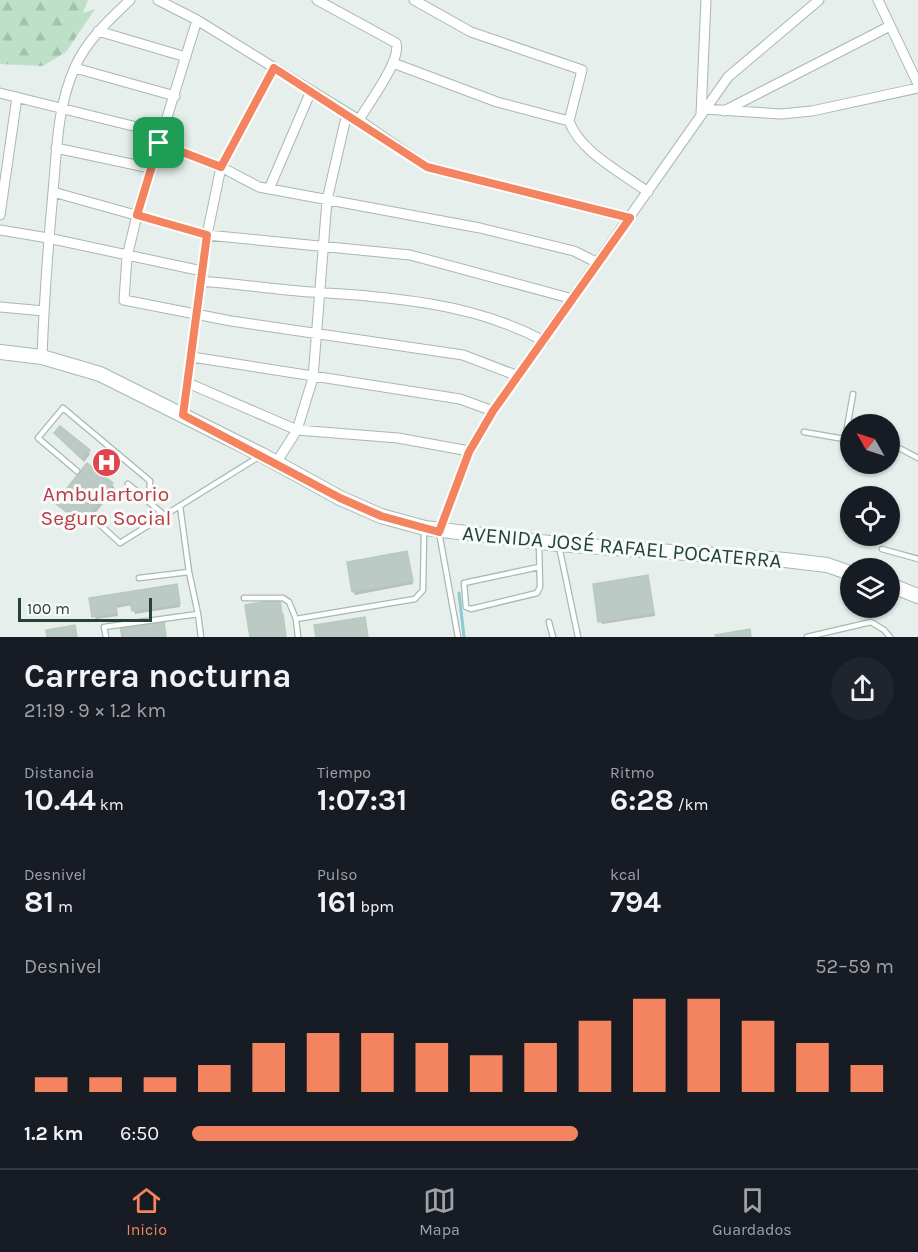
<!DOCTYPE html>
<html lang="es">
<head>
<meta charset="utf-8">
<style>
	:root { --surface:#171b24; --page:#20242c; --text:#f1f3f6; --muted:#9ea1a6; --line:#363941; --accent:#f4845f }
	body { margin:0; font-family:Karla,sans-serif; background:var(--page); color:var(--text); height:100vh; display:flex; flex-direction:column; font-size:22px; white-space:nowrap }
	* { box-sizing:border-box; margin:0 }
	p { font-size:20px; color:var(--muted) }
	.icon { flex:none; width:33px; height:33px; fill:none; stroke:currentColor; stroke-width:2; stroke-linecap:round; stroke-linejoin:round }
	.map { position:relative; height:637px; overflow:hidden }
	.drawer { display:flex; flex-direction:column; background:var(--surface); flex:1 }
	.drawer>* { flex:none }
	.needle { width:39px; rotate:309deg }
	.buttons { position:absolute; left:840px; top:414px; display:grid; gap:12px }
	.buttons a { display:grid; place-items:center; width:60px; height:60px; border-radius:50%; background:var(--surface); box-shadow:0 2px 4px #0004; font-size:30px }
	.scale { position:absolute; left:18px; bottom:15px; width:134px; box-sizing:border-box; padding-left:6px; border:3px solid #24423a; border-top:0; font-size:16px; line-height:21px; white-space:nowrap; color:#24423a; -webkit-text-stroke:4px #f7fbf9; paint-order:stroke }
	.pin { position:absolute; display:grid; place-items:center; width:51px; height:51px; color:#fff; margin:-26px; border-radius:12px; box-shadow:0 3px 9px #0006 }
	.round { display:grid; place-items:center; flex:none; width:63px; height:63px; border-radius:32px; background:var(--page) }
	.summary { display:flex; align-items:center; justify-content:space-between; height:102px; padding:0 24px }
	h1 { font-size:33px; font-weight:700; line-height:45px }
	.metrics { display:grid; grid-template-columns:repeat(3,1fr); gap:9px; height:102px; padding:6px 24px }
	.metrics div { display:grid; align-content:center }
	.metrics b { font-size:30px; font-weight:700 }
	.metrics small { font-size:16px; font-weight:400 }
	.metrics p { font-size:16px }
	.chart { height:168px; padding:12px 24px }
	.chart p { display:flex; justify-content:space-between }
	.chart svg { width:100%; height:108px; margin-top:6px; stroke:var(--accent); stroke-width:6 }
	ul { padding:0 24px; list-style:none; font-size:20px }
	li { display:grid; grid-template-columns:96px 72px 1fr; align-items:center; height:45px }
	li i { height:15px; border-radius:8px; background:var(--accent) }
	.tab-bar { display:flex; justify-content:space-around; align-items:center; height:84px; border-top:2px solid var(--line); background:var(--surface); font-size:16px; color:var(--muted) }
	.tab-bar a { display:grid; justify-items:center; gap:3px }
	.tab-bar .selected { color:var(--accent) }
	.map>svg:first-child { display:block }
</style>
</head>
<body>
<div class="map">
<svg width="918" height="637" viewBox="0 0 918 637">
	<defs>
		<pattern id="forest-firs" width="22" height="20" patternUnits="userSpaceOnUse" patternTransform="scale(1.5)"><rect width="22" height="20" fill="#bfe0c8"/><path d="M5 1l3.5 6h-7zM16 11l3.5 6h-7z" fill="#a4c1ad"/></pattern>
	</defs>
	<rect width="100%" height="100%" fill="#e6efeb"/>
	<path fill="url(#forest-firs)" d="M 0,0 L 88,0 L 83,13 L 95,9 L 66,52 L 43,66 L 0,64 Z"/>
	<path fill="#0003" d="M 56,434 L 88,451 L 90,454 L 84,462 Z
		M 112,484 L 115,489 L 84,527 L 57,503 Z
		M 406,553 L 413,584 L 355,595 L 353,591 Z
		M 648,577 L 655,616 L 602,624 L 600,621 Z
		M 178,589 L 180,607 L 135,614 L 132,605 L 116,608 L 118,616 L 96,619 L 94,616 L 91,599 Z"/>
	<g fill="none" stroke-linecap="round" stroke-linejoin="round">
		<path stroke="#8ec9d4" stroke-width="3" d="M 459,593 L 464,637"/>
	</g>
	<path fill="#bbcac4" stroke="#b8c9c2" stroke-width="1.5" d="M 60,426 L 90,450 L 82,459 L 54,433 Z
		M 87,463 L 113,483 L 81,523 L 55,503 Z
		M 407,551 L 413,581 L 352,592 L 347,562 Z
		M 648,575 L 654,613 L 598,622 L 593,584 Z
		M 177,584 L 180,604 L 132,611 L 130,602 L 116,605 L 117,613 L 92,617 L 89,598 Z
		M 280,599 L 282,614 L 247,619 L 245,605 Z
		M 283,614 L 286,637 L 250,637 L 247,619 Z
		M 365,617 L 368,637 L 316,637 L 314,625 Z
		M 164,621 L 166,637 L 122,637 L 120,626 Z
		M 75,625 L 77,637 L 47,637 L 46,630 Z
		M 750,629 L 751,637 L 716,637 L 715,635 Z"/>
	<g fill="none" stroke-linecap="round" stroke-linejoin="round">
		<defs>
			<path id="lane" d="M 804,432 L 850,440
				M 845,439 L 853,394
				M 890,447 L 901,449 L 918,458
				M 77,471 L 38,438 L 63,408 L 150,481 L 149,502 L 164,515
				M 128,484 L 149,502
				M 96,521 L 120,543 L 260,456
				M 439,532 L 458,637
				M 539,544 L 540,587 L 537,593 L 471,609 L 466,607 L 464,583 L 539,567
				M 559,546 L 578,637
				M 882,549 L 918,559
				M 139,578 L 189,572 L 180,506
				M 244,598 L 283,598 L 289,602 L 296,619
				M 198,614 L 201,637
				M 549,622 L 553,637
				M 106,637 L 104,627 L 198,614 L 189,572
				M 298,637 L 296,619 L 415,599 L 423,590 L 424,531
				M 807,637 L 871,622 L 884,630 L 890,637"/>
			<path id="street" d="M 158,0 L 197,20 L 359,120 L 427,167 L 630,218
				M 317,0 L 396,43 C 402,60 368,104 359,120
				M 414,0 L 471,32 L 582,70 L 569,121 C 580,152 622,173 648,192
				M 878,0 L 918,84
				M 197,20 L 137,215 L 127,257 L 124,300 L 231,321 L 463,355 L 518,376
				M 98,31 L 186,57
				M 393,63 L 497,102 L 569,121
				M 75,68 L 175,96
				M 0,93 L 161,133
				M 705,109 L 781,114 L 812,111 L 918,88
				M 724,111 L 890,26
				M 701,115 L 706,0
				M 159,143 L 221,167 L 259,187 L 480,228 L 574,251 L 598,263
				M 56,148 L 150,168
				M 269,189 L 311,91
				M 53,192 L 207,235 L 410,255 L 573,299
				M 0,215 L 17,97
				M 0,230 L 48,238 L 202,271
				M 201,281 C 237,284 273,289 310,292 C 389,297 472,302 544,341
				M 0,307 L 44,311
				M 42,357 C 44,302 48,247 53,192 C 57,149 57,107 75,67 C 87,40 109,20 130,0
				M 192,357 L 460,399 L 493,411
				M 188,383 L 297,430 L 398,438 L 469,451
				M 183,415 L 207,235 L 221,167 L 274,68
				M 276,463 L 297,430 L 313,378 L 327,200 L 347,113
				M 439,532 L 469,451 L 493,411 L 728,77 L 819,0"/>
			<path id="secondary" d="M 0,352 L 42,357 L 100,374 L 262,455 L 340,498 L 381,516 L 425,528 L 558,544 L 785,560 L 827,565 L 850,573
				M 890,585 L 918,596"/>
		</defs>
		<use href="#lane" stroke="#a8b8b2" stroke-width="7"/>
		<use href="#street" stroke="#a8b8b2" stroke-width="11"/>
		<use href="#secondary" stroke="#a4bbb3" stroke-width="16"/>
		<use href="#lane" stroke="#fff" stroke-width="4.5"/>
		<use href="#street" stroke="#fff" stroke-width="9"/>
		<use href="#secondary" stroke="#fff" stroke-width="14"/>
	</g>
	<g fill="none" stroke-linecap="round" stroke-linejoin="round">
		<defs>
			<path id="route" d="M 274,68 L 427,167 L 630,218 L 493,411 L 469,452 L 439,532 L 381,516 L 340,498 L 183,415 L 207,235 L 137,215 L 159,143 L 221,167 Z"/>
		</defs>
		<use href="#route" stroke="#fff" stroke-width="12"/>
		<use href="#route" stroke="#f4845f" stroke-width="8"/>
	</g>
	<defs>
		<symbol id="hospital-disc" viewBox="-11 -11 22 22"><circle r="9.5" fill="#e0444e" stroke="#f7fbf9"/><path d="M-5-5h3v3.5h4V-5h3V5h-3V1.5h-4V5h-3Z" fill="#fff"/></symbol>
	</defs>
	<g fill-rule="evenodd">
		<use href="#hospital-disc" x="90" y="446" width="33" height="33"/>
	</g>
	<g text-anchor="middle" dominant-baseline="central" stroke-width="6" stroke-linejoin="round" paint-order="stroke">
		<g font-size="21" fill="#be3a42" stroke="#f7fbf9">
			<text x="106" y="494">Ambulartorio<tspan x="106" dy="24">Seguro Social</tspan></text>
		</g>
		<g font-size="21" fill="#24423a" stroke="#f7fbf9">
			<text transform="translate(622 547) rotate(5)">AVENIDA JOSÉ RAFAEL POCATERRA</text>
		</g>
	</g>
</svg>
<div class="buttons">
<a><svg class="needle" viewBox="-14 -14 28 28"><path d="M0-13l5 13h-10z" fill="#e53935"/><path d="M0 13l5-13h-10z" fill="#9ea1a6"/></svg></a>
<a><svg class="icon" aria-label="locate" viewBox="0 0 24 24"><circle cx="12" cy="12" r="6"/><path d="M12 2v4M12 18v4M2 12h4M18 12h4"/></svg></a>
<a><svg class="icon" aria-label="layers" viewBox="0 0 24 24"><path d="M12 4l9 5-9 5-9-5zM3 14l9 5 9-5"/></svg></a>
</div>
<div class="scale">100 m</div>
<div class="pin" style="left:159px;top:143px;background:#1e9e55"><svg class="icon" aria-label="arrive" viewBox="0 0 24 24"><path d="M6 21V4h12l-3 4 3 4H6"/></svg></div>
</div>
<section class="drawer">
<div class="summary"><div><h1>Carrera nocturna</h1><p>21:19 · 9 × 1.2 km</p></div><a class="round"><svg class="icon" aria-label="share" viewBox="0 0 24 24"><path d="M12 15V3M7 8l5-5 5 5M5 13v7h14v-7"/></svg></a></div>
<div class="metrics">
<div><p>Distancia</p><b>10.44<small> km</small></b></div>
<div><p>Tiempo</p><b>1:07:31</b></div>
<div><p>Ritmo</p><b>6:28<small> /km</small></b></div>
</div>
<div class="metrics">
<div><p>Desnivel</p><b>81<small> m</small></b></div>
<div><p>Pulso</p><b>161<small> bpm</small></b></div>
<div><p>kcal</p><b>794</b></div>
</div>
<div class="chart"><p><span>Desnivel</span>52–59 m</p>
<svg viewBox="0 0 160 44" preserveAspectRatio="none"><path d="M5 44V38M15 44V38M25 44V38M35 44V33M45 44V24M55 44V20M65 44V20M75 44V24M85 44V29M95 44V24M105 44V15M115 44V6M125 44V6M135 44V15M145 44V24M155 44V33"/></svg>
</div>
<ul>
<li><b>1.2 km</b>6:50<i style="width:55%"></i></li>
</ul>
</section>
<nav class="tab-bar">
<a class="selected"><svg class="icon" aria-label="home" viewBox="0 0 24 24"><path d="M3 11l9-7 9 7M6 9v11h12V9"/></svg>Inicio</a>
<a><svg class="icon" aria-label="map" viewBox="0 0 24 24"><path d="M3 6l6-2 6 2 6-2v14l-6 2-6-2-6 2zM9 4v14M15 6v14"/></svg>Mapa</a>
<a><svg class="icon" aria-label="saved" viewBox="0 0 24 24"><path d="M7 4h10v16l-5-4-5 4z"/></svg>Guardados</a>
</nav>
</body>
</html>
